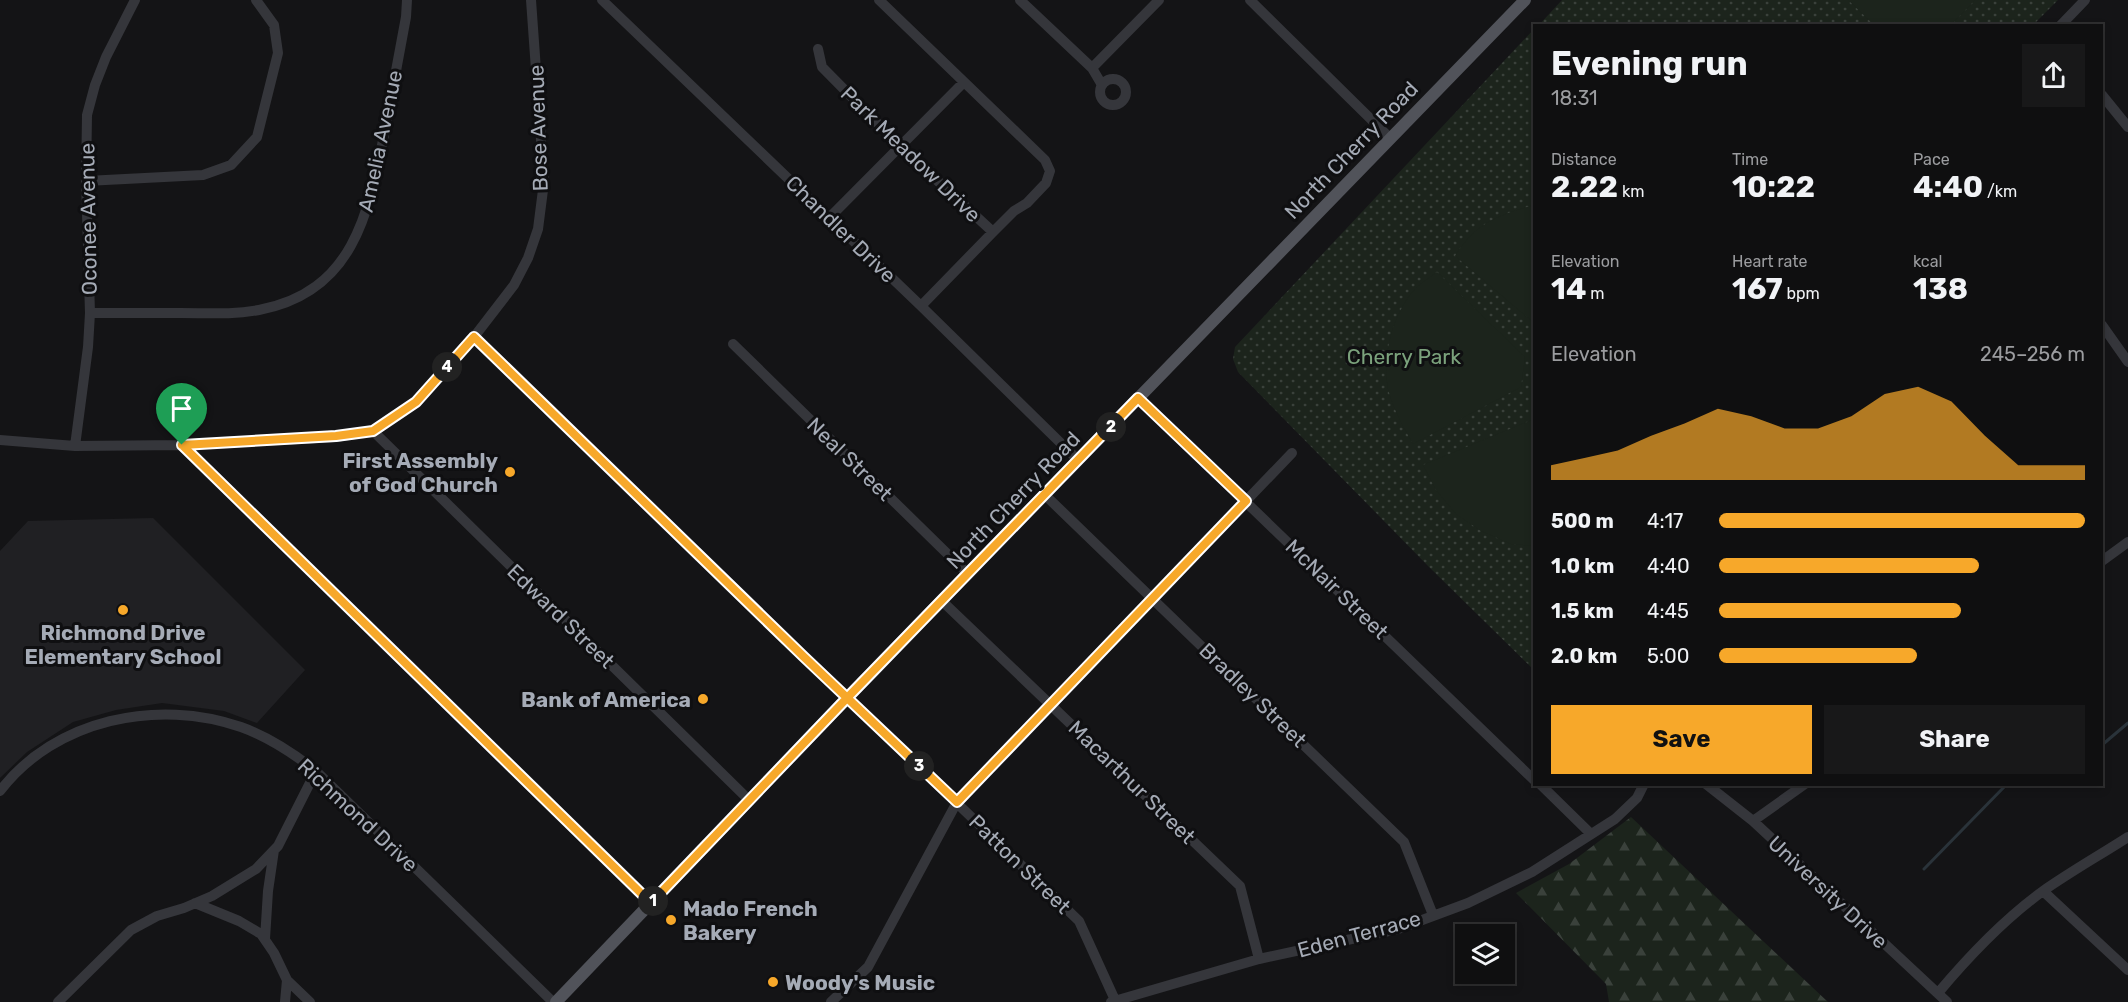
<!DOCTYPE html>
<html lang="en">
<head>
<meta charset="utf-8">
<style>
	:root { --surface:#0f0f10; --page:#181819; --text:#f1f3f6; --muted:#9b9c9f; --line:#2f2f30; --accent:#f7a82a }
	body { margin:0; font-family:Rubik,sans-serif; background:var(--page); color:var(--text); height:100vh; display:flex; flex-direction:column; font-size:22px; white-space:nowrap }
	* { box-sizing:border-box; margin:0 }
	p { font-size:20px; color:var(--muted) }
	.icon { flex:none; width:33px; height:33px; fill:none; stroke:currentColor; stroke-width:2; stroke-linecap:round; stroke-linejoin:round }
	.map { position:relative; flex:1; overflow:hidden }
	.panel { position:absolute; left:1533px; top:24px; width:570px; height:762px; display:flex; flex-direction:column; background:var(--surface); border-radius:0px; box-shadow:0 3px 9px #0003,0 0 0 2px var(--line) }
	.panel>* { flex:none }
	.fabs { position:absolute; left:1455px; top:924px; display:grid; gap:12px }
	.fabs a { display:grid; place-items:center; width:60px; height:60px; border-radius:0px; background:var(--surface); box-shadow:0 3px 9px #0003,0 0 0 2px var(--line); font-size:30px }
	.pin { position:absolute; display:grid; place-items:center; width:51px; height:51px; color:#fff; margin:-62px -26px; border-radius:50% 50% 50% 0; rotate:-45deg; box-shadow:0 0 6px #0007 }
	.pin .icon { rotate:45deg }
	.km { position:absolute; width:30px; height:30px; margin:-15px; border-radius:50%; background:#222; color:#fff; font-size:16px; line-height:30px; text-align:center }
	.round { display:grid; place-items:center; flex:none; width:63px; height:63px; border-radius:0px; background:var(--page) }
	.headline { display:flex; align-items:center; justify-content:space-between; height:102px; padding:0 18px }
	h1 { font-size:33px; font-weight:700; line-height:45px }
	.metrics { display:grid; grid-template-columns:repeat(3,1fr); gap:9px; height:102px; padding:6px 18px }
	.metrics div { display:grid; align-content:center }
	.metrics b { font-size:30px; font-weight:700 }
	.metrics small { font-size:16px; font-weight:400 }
	.metrics p { font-size:16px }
	.chart { height:168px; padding:12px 18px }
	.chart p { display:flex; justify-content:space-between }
	.chart svg { width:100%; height:108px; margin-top:6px; fill:var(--accent); opacity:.7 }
	.primary-button { display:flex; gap:12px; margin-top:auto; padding:12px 18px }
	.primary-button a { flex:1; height:69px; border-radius:0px; background:var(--accent); color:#111; font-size:24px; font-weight:700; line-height:69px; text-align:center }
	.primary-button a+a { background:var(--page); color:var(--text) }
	ul { padding:0 18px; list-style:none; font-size:20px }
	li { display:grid; grid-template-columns:96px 72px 1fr; align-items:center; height:45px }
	li i { height:15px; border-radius:8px; background:var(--accent) }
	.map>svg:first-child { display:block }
</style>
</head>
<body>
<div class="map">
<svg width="2128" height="1002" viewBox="0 0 2128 1002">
	<defs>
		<pattern id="forest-firs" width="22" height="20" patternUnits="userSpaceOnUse" patternTransform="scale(1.5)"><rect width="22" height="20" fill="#1c241c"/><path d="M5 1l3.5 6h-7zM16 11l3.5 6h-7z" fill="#3a413b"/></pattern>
		<pattern id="park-dots" width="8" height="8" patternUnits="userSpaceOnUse" patternTransform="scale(1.5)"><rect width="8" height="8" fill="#1c241c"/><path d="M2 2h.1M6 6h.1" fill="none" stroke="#3a413b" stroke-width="1.8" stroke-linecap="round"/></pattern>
	</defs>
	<rect width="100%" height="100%" fill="#141416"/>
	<path fill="#202023" d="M 153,518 L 305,670 L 257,723 L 224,711 L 162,703 L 116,710 L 73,722 L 27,752 L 0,778 L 0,551 L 28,521 Z"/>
	<path fill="url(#forest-firs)" d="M 1631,817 L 1828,1002 L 1609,1002 L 1606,984 L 1516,893 L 1569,864 Z"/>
	<path fill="url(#park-dots)" d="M 1562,0 L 2058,0 L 2033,25 L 1538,26 Z
		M 1534,29 L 1534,670 L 1429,567 L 1238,372 L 1233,359 L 1235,347 Z"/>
	<path fill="#1c241c" d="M 1848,0 L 1975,0 L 1950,26 L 1874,25 Z
		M 1534,205 L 1534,323 L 1455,256 C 1476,223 1498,215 1534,205 Z
		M 1437,272 L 1525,357 L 1521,387 L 1413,444 C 1403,426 1393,409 1388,389 C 1382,357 1392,314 1415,289 C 1421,283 1430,277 1437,272 Z
		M 1534,419 L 1534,546 L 1511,544 L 1481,531 L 1456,514 L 1436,490 L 1423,465 Z"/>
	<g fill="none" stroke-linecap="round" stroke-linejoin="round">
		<path stroke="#2a333a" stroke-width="3" d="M 2102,745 L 2128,723
			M 1924,869 L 2007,784"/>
		<path stroke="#35363b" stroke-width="10" d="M 602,0 L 921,306 L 1078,460
			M 879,0 L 1045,160 L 1050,171 L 1046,183 L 1027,203 L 1014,211 L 993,232 L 921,306
			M 1020,0 L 1092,68 L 1102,85
			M 1250,0 L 1390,138
			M 2060,26 L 2085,0
			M 818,49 L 822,67 L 901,147 L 993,232
			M 1092,68 L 1159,0
			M1100 92a13 13 0 1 1 26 0a13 13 0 1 1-26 0Z
			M 2102,95 L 2128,127
			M 86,181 L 203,175 L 231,165 L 257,137 L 278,53 L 274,25 L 256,0
			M 829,218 L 964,82
			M 90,313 C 120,313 151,313 181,313 C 207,313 233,315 259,310 C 355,292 369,211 385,130 C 392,92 399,55 406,17 L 407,0
			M 2102,325 L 2128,362
			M 474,337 L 1079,921 L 1115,1000
			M 733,344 L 968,574
			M 1138,398 L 1534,780
			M 373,431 L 750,801
			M 0,440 L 75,446 L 182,445 L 336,437 L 373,431 L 416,402 L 474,337 L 514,285 L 528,258 L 538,229 L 544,182 L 531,0
			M 182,445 L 651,903
			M 75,446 L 88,347 L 90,313 L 86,181 L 87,115 L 95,85 L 106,57 L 135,0
			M 1045,495 L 1404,842 L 1433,915
			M 2102,561 L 2128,542
			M 942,601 L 1240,886 L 1259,959
			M 1540,784 L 1591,834
			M 1706,784 L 1753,821 L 1947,1002
			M 0,791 C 55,719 158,698 241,727 C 269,737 293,753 316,771 L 553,1002
			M 1753,821 L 1805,784
			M 2043,891 L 2128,970
			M 195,903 L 239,921 L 261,934 L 274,953 L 287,980 L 285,1002
			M 265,939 L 268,891 L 274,850
			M 287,980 L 310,1002
			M 1938,993 C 1969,956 2003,920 2043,891 C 2070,872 2100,855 2128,837
			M 58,1002 L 131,930 L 157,916 L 184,908 L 212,896 L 256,869 L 278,846 L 316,771
			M 831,1002 L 868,967 L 957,802 L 1292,453
			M 1111,1002 L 1259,959 L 1398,929 L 1468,903 L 1532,872 L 1615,819 L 1637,798 L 1644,784"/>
		<path stroke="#51535a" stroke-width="12" d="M 556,1002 L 848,697 L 1525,0"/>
	</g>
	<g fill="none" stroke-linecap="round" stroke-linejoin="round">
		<defs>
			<path id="route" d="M 182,445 L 651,903 L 848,697 L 1138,398 L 1246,501 L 957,802 L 804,657 L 474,337 L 416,402 L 373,431 L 336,436 L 182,445"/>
		</defs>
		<use href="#route" stroke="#fff" stroke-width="12"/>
		<use href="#route" stroke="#f7a82a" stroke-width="8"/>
	</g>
	<g fill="#f7a82a" stroke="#0f0f11" stroke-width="2">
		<circle cx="510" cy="472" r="6"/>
		<circle cx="123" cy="610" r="6"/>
		<circle cx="703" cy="699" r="6"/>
		<circle cx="671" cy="920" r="6"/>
		<circle cx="773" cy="982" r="6"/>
	</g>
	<g text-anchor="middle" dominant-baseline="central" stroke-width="6" stroke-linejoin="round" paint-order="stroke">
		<g font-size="21" fill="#a5abb6" stroke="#0f0f11">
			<text transform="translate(538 128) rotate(-92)">Bose Avenue</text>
			<text transform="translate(380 141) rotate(-78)">Amelia Avenue</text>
			<text transform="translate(1351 150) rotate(-46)">North Cherry Road</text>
			<text transform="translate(911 154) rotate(44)">Park Meadow Drive</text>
			<text transform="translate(88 219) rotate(-91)">Oconee Avenue</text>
			<text transform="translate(841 229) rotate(44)">Chandler Drive</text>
			<text transform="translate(850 459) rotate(44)">Neal Street</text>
			<text transform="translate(1013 500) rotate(-46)">North Cherry Road</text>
			<text transform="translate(1337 589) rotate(44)">McNair Street</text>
			<text transform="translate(561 616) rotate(44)">Edward Street</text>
			<text transform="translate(1253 695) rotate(44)">Bradley Street</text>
			<text transform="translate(1132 782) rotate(44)">Macarthur Street</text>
			<text transform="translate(358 815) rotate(43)">Richmond Drive</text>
			<text transform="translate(1020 864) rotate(44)">Patton Street</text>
			<text transform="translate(1828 892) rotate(43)">University Drive</text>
			<text transform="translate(1359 934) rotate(-15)">Eden Terrace</text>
		</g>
		<g font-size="21" fill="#7ba27c" stroke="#0f0f11">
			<text x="1404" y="356">Cherry Park</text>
		</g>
		<g font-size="21" font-weight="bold" fill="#a5abb6" stroke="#0f0f11" text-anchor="end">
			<text x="498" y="460">First Assembly<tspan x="498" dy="24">of God Church</tspan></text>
			<text x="123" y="632" text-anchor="middle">Richmond Drive<tspan x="123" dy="24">Elementary School</tspan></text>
			<text x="691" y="699">Bank of America</text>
			<text x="683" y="908" text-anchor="start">Mado French<tspan x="683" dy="24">Bakery</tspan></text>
			<text x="785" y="982" text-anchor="start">Woody's Music</text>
		</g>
	</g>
</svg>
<div class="fabs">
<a><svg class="icon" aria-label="layers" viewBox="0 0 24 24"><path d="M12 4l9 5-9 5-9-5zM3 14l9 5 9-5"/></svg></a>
</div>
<div class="pin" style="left:182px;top:445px;background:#1e9e55"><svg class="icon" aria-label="arrive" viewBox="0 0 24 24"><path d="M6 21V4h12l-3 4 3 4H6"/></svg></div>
<b class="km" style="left:653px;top:901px">1</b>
<b class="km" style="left:1111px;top:427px">2</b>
<b class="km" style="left:919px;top:766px">3</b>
<b class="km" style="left:447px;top:367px">4</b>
<section class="panel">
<div class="headline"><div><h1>Evening run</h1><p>18:31</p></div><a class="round"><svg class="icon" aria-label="share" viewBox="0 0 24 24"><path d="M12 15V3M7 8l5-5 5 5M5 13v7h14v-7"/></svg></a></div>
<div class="metrics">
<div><p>Distance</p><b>2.22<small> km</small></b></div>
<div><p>Time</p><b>10:22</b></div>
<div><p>Pace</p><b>4:40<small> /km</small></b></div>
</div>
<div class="metrics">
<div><p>Elevation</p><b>14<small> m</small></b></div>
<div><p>Heart rate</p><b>167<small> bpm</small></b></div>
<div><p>kcal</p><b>138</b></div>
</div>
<div class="chart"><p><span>Elevation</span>245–256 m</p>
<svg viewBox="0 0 160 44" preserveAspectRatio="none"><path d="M0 44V38L10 35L20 32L30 26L40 21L50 15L60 18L70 23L80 23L90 18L100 9L110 6L120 12L130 26L140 38L150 38L160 38V44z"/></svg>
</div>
<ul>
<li><b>500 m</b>4:17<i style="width:100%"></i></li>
<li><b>1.0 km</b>4:40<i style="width:71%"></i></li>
<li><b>1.5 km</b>4:45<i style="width:66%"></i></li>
<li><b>2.0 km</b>5:00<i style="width:54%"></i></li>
</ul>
<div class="primary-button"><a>Save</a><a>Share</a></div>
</section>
</div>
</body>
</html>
